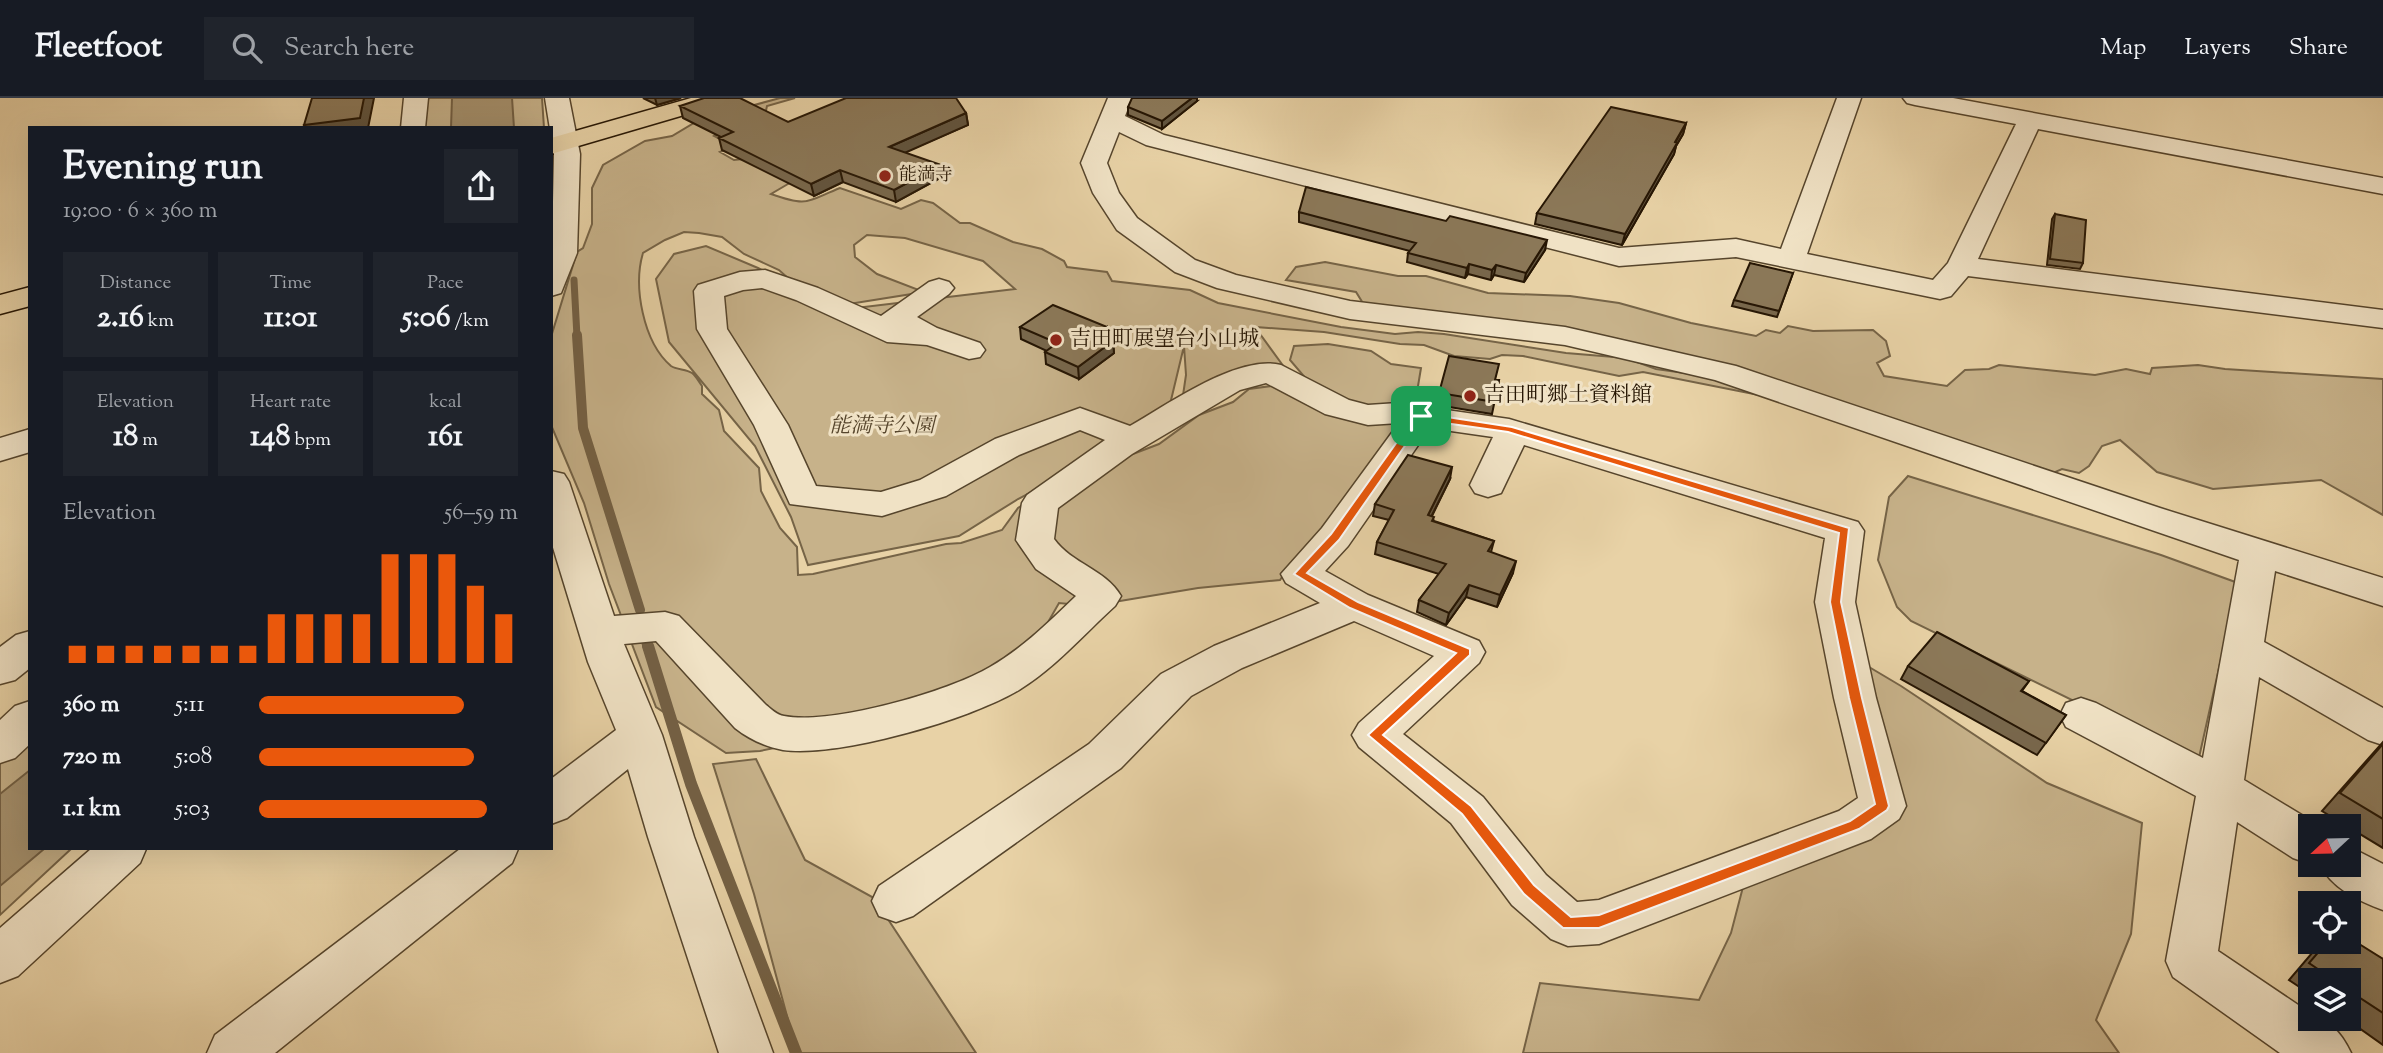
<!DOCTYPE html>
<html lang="en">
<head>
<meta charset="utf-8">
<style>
	:root { --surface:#171b24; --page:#20242c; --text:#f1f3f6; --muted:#9ea1a6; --line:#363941; --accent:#ea580c }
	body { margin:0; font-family:"Sorts Mill Goudy","Noto Serif JP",serif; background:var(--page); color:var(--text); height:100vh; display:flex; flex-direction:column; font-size:26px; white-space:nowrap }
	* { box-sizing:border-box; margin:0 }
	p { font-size:23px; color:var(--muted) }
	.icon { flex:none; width:38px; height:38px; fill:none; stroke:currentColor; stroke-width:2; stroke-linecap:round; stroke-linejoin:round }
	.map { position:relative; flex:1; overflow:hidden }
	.drawer { position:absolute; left:28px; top:28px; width:525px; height:724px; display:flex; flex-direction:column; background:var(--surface); border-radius:0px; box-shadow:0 7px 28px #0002 }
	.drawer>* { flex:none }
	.needle { width:46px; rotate:248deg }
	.tools { position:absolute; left:2298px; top:716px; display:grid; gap:14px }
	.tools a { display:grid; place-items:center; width:63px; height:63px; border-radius:0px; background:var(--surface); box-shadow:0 7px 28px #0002; font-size:35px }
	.pin { position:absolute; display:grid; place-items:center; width:60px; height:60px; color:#fff; margin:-30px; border-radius:14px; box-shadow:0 4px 10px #0006 }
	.round { display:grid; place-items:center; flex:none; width:74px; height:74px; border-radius:0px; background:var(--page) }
	.overview { display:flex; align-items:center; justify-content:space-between; height:119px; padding:0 35px }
	h1 { font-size:38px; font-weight:700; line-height:52px }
	.figures { display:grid; grid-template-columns:repeat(3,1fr); gap:10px; height:119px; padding:7px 35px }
	.figures div { display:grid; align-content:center; border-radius:0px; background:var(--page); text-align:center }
	.figures b { font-size:30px; font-weight:700 }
	.figures small { font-size:19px; font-weight:400 }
	.figures p { font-size:19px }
	.chart { height:196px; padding:14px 35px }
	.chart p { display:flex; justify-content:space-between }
	.chart svg { width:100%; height:126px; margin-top:7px; stroke:var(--accent); stroke-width:6 }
	ul { padding:0 35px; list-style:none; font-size:23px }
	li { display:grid; grid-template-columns:112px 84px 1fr; align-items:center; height:52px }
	li i { height:18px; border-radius:9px; background:var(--accent) }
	header { display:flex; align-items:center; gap:42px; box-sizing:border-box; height:98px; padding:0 35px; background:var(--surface); border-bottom:2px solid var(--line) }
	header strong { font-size:33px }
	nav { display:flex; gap:38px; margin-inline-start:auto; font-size:24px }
	.search { width:490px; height:63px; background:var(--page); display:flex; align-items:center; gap:18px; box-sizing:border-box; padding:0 24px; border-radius:0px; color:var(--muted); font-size:26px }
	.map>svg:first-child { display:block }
</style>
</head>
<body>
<header>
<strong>Fleetfoot</strong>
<div class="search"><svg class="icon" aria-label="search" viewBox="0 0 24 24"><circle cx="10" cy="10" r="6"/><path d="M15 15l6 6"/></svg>Search here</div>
<nav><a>Map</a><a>Layers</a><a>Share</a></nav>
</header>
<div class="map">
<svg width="2383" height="955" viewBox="0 0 2383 955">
	<rect width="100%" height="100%" fill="#e8d2a6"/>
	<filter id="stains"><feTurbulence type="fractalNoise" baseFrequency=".00286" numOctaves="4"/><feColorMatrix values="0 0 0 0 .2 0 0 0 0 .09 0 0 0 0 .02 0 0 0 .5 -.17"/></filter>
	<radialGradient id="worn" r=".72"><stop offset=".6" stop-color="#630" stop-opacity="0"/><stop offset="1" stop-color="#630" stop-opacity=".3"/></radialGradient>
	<path fill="#c7b28a" stroke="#766447" stroke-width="2" d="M 419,0 L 542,0 L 544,30 L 419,30 Z
		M 780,0 L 795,0 L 767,8 L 765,17 L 730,28 L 714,38 L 734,48 L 720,54 L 734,62 L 743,61 L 805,76 L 771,96 C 808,109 805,104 840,90 L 901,111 L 921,102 L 933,105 L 960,125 L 970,125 L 1013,144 L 1042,151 L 1064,163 L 1067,169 L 1107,174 L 1112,183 L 1190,192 L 1218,205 L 1341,229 L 1395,236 L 1418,234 L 1444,236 L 1566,255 L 1626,260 L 1656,271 L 1713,279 L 1779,301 L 1643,274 L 1619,278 L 1523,258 L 1502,257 L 1490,261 L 1454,258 L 1424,247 L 1400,246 L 1324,234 L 1255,229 L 1284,269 L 1182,304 L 1186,277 L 1184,248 L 1166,323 L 1018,401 L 959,438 L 808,467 L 791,419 L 755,348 L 669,244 L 656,181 L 674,156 L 706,148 L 758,170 L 839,212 L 1015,191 L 983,163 L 905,140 L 867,137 L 854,147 L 855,159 L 877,176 L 924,194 L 849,206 L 798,189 L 779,172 L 744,156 L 722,139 L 699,135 L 684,134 L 665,142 L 643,155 C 633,188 643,244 671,268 C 677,272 686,271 692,275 C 696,278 699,284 702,288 L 702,296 L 719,312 L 724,333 L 759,370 L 761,393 L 780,430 L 797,449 L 798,477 L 813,476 L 946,446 L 961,445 L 1002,432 L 1018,410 L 1036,398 L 1113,360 L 1133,356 L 1159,346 L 1199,317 L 1233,304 L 1249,291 L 1308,283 L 1290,262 L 1294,248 L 1328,246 L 1371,253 L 1391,266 L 1421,270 L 1418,288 L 1406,306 L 1423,322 L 1294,462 L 1280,482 L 1198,490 L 1090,508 L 1059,505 L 1039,540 L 994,574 L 789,647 L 760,653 L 726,655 L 656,609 L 609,486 L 584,405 L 551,327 L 551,239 L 577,154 L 583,150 L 592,126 L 592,90 L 603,67 L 645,43 L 672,38 L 699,22 Z
		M 1325,164 L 1398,178 L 1426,178 L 1488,195 L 1570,198 L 1619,205 L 1691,225 L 1756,238 L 1766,232 L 1780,235 L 1788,228 L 1813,233 L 1873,232 L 1886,243 L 1890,258 L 1877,265 L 1884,278 L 1947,288 L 1965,272 L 1989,271 L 1999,267 L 2095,277 L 2126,271 L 2150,276 L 2152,270 L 2198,267 L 2225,271 L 2383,281 L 2383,417 L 2321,382 L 2213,391 L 2157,374 L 2120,342 L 2102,348 L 2089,368 L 2079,375 L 2062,371 L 2044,379 L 1687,264 L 1366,210 L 1356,194 L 1286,182 L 1296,169 Z
		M 1908,378 L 2161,457 L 2238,485 L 2198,664 L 1911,523 L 1897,509 L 1878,462 L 1889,399 Z
		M 1859,563 L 1901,588 L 2047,685 L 2142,725 L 2131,836 L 2096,922 L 2119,955 L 1523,955 L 1540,885 L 1699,902 L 1731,835 L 1743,789 L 1892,716 Z
		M 30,603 L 30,751 L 71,751 L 0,817 L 0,631 Z
		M 756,661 L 805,762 L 874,800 L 976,955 L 797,955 L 754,796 L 713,666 Z"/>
	<path fill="#a6926f" stroke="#736044" stroke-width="2" d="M 452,0 L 512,0 L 514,30 L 451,30 Z
		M 30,672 L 30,751 L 44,751 L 0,788 L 0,696 Z"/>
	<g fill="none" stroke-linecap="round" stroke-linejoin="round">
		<path stroke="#736044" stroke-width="7" d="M 574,182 L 577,239"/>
		<path stroke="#736044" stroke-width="10" d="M 577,237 L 583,330 L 640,512
			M 645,540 L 648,550"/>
		<path stroke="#736044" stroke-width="12" d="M 648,548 L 691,686 L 796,955"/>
		<defs>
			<path id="minor" d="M 404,0 L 428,0 L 425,30 L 401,30 Z
				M 545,0 L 569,0 L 580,56 L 577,155 L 561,195 L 551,198 L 554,56 Z
				M 1108,0 L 1132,0 L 1125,18 L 1164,37 L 1619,150 L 1736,141 L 1781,151 L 1837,0 L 1861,0 L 1807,156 L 1933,182 L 1948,165 L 2016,26 L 1915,7 L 1907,5 L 1903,0 L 1953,0 L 2383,80 L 2383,96 L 2038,31 L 1978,161 L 2383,212 L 2383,230 L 1968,178 L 1951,198 L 1940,201 L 1736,159 L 1619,168 L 1146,47 L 1119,34 L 1107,65 L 1119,95 L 1137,120 L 1195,162 L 1236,177 L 1350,203 L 1565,229 L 1736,268 L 2160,410 L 2383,480 L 2383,508 L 2275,473 L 2264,544 L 2383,610 L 2383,647 L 2368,642 L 2259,579 L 2244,682 L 2320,728 L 2310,728 L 2310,766 L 2293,760 L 2237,724 L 2218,853 L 2310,915 L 2310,920 C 2330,920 2343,938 2351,955 L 2280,955 L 2173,879 L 2166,863 L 2196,698 L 2066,629 L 2060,617 L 2066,605 L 2081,600 L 2096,605 L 2203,660 L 2239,462 L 1715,282 L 1565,247 L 1350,221 L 1217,190 L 1175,174 L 1117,132 L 1093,95 L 1081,65 Z
				M 765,172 L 818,190 L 881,218 L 929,184 L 939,181 L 949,184 L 954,190 L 949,196 L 917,219 L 937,230 L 980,245 L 985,252 L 980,259 L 969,261 L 927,247 L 887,244 L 796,202 L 762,190 L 743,192 L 724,198 L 727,231 L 788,327 L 816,388 L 881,394 L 920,382 L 995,341 L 1080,310 L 1130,328 C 1167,307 1238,256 1281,267 L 1349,302 L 1368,307 L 1398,305 L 1509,321 L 1858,424 L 1864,433 L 1855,504 L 1876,600 L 1906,708 L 1899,721 L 1871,741 L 1599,846 L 1568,848 L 1551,841 L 1512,807 L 1451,725 L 1359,649 L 1352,637 L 1359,625 L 1434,558 L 1354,523 L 1242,570 L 1191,598 L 1121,670 L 913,818 L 896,824 L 879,818 L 872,803 L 879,788 L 1089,646 L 1161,576 L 1214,548 L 1320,505 L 1286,485 L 1281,476 L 1322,430 L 1399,325 L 1368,327 L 1325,316 L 1266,285 L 1240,292 L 1132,356 L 1058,410 L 1054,441 C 1072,466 1105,471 1121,498 L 1115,508 C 1083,537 1056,569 1019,592 C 971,621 839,660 783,652 C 766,649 749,641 735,630 L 656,543 L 624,546 L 662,637 L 694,739 L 773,955 L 719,955 L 648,739 L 628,671 L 567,720 L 551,726 L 551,681 L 616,632 L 588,564 L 551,443 L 551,373 L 564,376 L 569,384 L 614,518 L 665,514 L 679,518 L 766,607 C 771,611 777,617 784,618 C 832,627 948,594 990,569 C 1023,550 1049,524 1076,498 L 1036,471 L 1016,442 L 1022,405 L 1027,397 L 1105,342 L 1080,332 L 1019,357 L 946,398 L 882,418 L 790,406 L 754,327 L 697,231 L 694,193 L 698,187 L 740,174 ZM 1430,330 L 1493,339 L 1470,387 L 1475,395 L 1488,399 L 1501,395 L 1524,347 L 1825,440 L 1815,504 L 1834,600 L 1858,700 L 1839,713 L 1599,802 L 1577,804 L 1546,777 L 1483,699 L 1403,636 L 1479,565 L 1485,554 L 1479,543 L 1368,497 L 1325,473 L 1348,448 Z
				M 30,331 L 30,354 L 0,363 L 0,340 Z
				M 30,533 L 30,570 L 15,582 L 0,586 L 0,549 L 16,537 Z
				M 30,603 L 30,646 L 15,660 L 0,665 L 0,622 L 15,608 Z
				M 2348,748 L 2383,766 L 2383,812 C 2359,803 2331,790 2320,766 L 2348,766 Z
				M 91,751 L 146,751 L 140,765 L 18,878 L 0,885 L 0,830 Z
				M 460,751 L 518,751 L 512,765 L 275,955 L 207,955 L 215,937 Z"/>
			<path id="major" d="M 691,0 L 729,0 L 725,5 L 551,56 L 551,40 Z
				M 30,189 L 30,208 L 0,216 L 0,197 Z"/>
		</defs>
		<use href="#minor" stroke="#56452c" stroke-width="3"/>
		<use href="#major" stroke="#261604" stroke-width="3"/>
		<use href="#minor" fill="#f0e2c5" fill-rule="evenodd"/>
		<use href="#major" fill="#e8d2a6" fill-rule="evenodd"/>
	</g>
	<path fill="#78674c" stroke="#261604" stroke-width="2" d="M 643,0 L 681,0 L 657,7 Z
		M 1197,3 L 1162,31 L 1128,17 L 1128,9 Z
		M 680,8 L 788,24 L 966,15 L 968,27 L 905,54 L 942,79 L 896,104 L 843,84 L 814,98 L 722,52 L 719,40 L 721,39 L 683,20 Z
		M 1686,25 L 1683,36 L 1676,48 L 1674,56 L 1622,147 L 1535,126 L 1537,115 Z
		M 1299,114 L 1545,152 L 1524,184 L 1494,177 L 1491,182 L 1468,176 L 1465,180 L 1407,164 L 1408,155 L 1410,153 L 1299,124 Z
		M 2055,116 L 2083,165 L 2080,171 L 2047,167 L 2052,121 Z
		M 1793,175 L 1777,219 L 1732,208 L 1734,202 Z
		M 1020,229 L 1107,229 L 1107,240 L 1113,243 L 1114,255 L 1079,281 L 1046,266 L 1045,254 L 1047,253 L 1021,241 Z
		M 1496,282 L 1499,282 L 1492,316 L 1437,307 L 1439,295 Z
		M 1450,381 L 1432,418 L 1434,423 L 1494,443 L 1491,454 L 1513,475 L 1497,509 L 1466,499 L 1446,527 L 1417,514 L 1419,502 L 1439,476 L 1375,456 L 1377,444 L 1389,422 L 1373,418 L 1375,406 Z
		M 1908,568 L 2029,583 L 2022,593 L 2066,617 L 2037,657 L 1901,581 Z
		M 2383,644 L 2383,750 L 2322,713 Z
		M 2323,844 L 2348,844 L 2383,861 L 2383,947 L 2345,920 L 2348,920 L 2348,882 L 2310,882 L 2310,896 L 2289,882 L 2318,848 Z"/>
	<path fill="#61543e" stroke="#261604" stroke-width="2" d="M 364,0 L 374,0 L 368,30 L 306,30 L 304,27 Z
		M 655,0 L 681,0 L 657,7 Z
		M 1192,0 L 1197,0 L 1197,3 L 1162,31 L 1162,23 Z
		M 966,15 L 968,27 L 891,61 L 889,49 Z
		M 1686,25 L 1683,36 L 1676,48 L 1674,56 L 1622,147 L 1625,136 Z
		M 941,67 L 942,79 L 896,104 L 894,92 Z
		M 840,72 L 843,84 L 814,98 L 811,86 Z
		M 1547,142 L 1545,152 L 1524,184 L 1526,175 Z
		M 1469,166 L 1468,176 L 1465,180 L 1467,170 Z
		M 1496,167 L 1494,177 L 1491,182 L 1492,172 Z
		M 1107,229 L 1107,241 L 1097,236 Z
		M 1113,243 L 1114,255 L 1079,281 L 1078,269 Z
		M 1452,369 L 1450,381 L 1426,429 L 1428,417 Z
		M 1516,463 L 1513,475 L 1497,509 L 1500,497 Z
		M 1469,487 L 1466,499 L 1446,527 L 1449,515 Z"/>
	<path fill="#8b7858" stroke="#261604" stroke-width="2" d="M 312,0 L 364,0 L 360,20 L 304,27 Z
		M 704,0 L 740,0 L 788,24 L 846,0 L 956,0 L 966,15 L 889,49 L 941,67 L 894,92 L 840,72 L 811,86 L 719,40 L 733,34 L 680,8 Z
		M 1132,0 L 1192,0 L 1162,23 L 1128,9 Z
		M 1611,9 L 1686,25 L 1675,44 L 1677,45 L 1625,136 L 1537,115 Z
		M 1306,89 L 1446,123 L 1450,118 L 1547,142 L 1526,175 L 1496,167 L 1492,172 L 1469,166 L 1467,170 L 1408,155 L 1416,145 L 1299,114 Z
		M 2055,116 L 2086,122 L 2083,165 L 2050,161 Z
		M 1750,165 L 1793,175 L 1779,213 L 1734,202 Z
		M 1053,207 L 1107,229 L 1097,236 L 1113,243 L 1078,269 L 1045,254 L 1057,245 L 1020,229 Z
		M 1449,258 L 1499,266 L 1495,282 L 1499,282 L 1495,304 L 1439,295 Z
		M 1408,357 L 1452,369 L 1428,417 L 1434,419 L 1432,423 L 1494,443 L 1488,453 L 1516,463 L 1500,497 L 1469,487 L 1449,515 L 1419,502 L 1446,466 L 1377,444 L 1394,412 L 1375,406 Z
		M 1937,534 L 2029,583 L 2021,593 L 2066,617 L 2046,645 L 1908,568 Z
		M 2383,646 L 2383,721 L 2340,695 Z
		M 2348,839 L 2383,861 L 2383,915 L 2348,892 L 2348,882 L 2334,882 L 2309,865 L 2327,844 L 2348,844 Z"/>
	<path fill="#ea580c" stroke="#fff" stroke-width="2" fill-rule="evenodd" d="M 1421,315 L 1512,329 L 1849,430 L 1841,504 L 1862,600 L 1889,708 L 1887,712 L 1859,731 L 1599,830 L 1563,830 L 1524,796 L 1462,716 L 1368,637 L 1456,555 L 1350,510 L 1294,476 L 1331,436 L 1417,316 ZM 1423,322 L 1508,334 L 1839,435 L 1830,504 L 1849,600 L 1875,706 L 1850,723 L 1599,817 L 1571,819 L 1534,787 L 1471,708 L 1383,637 L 1470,557 L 1470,551 L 1358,504 L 1307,475 L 1339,442 Z"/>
	<g fill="#8f2418" stroke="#f0e2c5" stroke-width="2.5">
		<circle cx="885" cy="78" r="7"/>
		<circle cx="1056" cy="242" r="7"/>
		<circle cx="1470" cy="298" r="7"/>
	</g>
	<g text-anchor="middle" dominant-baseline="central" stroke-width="6" stroke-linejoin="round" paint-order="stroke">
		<g font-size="18" fill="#261604" stroke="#f0e2c5" text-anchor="start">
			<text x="899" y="78">能満寺</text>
		</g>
		<g font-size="21" fill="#261604" stroke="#f0e2c5" text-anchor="start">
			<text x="1070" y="242">吉田町展望台小山城</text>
			<text x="1484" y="298">吉田町郷土資料館</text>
		</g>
		<g font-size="21" font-style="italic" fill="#56452c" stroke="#f0e2c5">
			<text x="882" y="329">能満寺公園</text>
		</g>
	</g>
	<rect width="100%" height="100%" filter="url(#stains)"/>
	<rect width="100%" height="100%" fill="url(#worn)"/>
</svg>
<div class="tools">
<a><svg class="needle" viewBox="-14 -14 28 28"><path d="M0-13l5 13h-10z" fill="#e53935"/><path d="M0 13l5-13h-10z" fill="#9ea1a6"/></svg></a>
<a><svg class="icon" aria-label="locate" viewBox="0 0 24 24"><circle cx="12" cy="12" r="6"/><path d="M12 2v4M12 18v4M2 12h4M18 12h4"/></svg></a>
<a><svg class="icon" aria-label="layers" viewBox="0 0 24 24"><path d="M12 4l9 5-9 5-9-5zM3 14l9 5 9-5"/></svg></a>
</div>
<div class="pin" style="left:1421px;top:318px;background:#1e9e55"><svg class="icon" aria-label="arrive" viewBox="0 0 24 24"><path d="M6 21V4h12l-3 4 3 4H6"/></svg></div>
<section class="drawer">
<div class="overview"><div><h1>Evening run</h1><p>19:00 · 6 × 360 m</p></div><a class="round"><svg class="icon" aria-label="share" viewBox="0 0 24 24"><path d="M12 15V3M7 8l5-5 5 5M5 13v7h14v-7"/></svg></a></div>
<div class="figures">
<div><p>Distance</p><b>2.16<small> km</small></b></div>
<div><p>Time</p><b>11:01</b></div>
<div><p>Pace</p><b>5:06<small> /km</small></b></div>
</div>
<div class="figures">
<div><p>Elevation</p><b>18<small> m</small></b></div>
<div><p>Heart rate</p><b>148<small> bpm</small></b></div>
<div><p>kcal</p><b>161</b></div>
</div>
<div class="chart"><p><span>Elevation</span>56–59 m</p>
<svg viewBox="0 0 160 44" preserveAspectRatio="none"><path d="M5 44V38M15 44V38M25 44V38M35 44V38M45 44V38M55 44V38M65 44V38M75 44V27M85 44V27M95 44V27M105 44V27M115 44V6M125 44V6M135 44V6M145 44V17M155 44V27"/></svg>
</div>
<ul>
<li><b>360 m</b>5:11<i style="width:79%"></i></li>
<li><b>720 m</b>5:08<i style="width:83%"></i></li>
<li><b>1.1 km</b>5:03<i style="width:88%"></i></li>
</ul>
</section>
</div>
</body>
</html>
